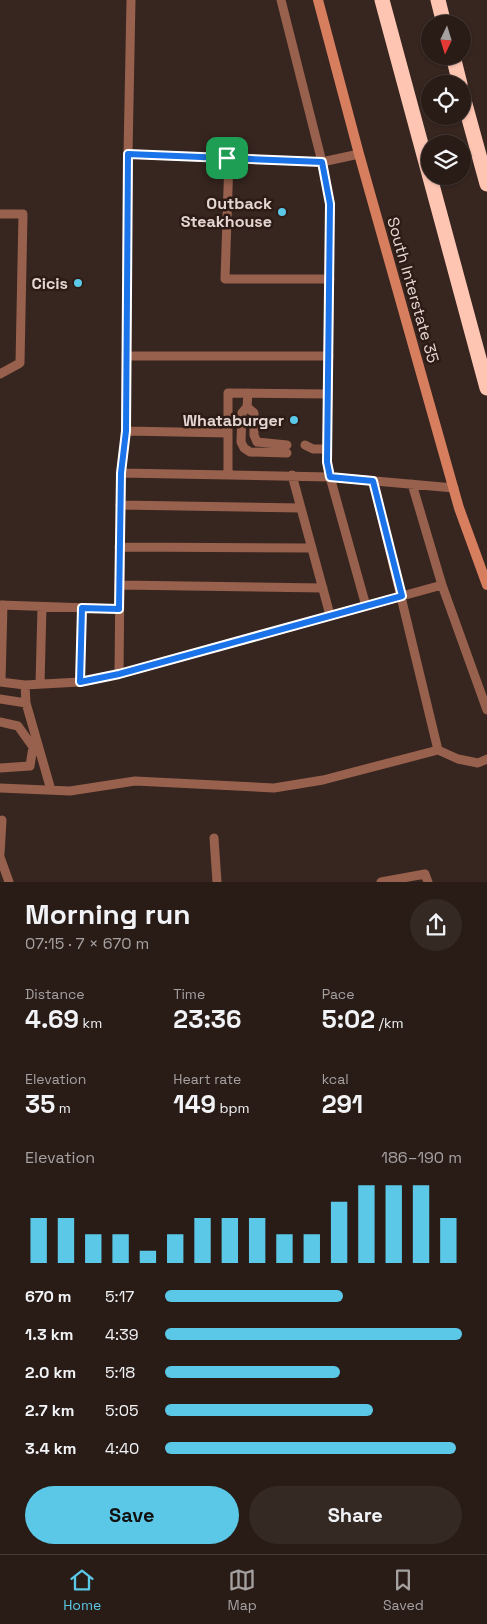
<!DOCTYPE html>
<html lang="en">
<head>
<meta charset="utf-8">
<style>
	:root { --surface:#291c17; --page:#352924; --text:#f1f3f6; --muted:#a5a1a1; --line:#453a36; --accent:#5bc8e7 }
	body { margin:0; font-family:"Space Grotesk",sans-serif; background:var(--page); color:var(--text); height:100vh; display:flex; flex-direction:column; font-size:19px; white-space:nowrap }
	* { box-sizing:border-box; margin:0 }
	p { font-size:16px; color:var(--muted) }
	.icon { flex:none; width:28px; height:28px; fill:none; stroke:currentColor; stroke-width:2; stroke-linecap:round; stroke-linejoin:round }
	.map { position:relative; height:882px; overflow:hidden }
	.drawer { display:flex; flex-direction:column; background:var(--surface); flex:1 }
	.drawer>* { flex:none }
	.needle { width:32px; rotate:184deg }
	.buttons { position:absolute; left:421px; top:15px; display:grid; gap:10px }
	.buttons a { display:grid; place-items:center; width:50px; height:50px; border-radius:50%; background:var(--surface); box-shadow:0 1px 4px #0004,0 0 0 1px var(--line); font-size:25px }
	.pin { position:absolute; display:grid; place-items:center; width:42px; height:42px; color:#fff; margin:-21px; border-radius:10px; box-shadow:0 2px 8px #0006 }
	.round { display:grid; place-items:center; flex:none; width:52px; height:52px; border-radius:26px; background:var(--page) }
	.summary { display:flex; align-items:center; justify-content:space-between; height:85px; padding:0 25px }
	h1 { font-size:28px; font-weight:700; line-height:38px }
	.stats { display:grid; grid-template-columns:repeat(3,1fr); gap:8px; height:85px; padding:5px 25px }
	.stats div { display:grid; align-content:center }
	.stats b { font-size:25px; font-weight:700 }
	.stats small { font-size:14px; font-weight:400 }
	.stats p { font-size:14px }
	.chart { height:140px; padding:10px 25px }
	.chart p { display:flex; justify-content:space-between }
	.chart svg { width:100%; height:90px; margin-top:5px; stroke:var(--accent); stroke-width:6 }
	.button { display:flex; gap:10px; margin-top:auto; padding:10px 25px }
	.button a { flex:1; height:58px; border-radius:30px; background:var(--accent); color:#111; font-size:20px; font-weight:700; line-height:58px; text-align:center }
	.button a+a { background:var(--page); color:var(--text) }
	ul { padding:0 25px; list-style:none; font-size:16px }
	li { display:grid; grid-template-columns:80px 60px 1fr; align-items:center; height:38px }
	li i { height:12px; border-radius:6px; background:var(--accent) }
	.tabs { display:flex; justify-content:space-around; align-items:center; height:70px; border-top:1px solid var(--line); background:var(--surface); font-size:14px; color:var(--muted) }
	.tabs a { display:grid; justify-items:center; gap:2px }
	.tabs .on { color:var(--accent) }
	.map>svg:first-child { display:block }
</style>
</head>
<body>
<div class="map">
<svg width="487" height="882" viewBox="0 0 487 882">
	<rect width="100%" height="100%" fill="#37251f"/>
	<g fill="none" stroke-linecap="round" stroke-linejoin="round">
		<path stroke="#98614d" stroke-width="9" d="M 128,154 L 322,162 L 359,154
			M 229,159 L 225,279 L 330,279
			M 0,214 L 23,214 L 20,363 L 0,374
			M 127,356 L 329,356
			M 248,393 L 247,407 L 242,413 L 241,442 L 244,448 L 250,452 L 287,453
			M 247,407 L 254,413 L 254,435 L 257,442 L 287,445
			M 126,431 L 228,433
			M 305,445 L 313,449 L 327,449
			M 121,473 L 330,477 L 327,462 L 330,204 L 322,162 L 281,0
			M 228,474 L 228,393 L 328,394
			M 292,475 L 330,615
			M 373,481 L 438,750
			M 412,484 L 442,585 L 487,710
			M 120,505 L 301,508
			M 119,547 L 312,548
			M 119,585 L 323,588
			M 0,605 L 119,609
			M 366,606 L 330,477 L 454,488
			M 119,674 L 442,585
			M 0,682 L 25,685
			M 1,682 L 3,605
			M 80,682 L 82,608
			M 40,684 L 42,607
			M 0,699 L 26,703
			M 0,722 L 18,726 L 33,747 L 30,766 L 0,768
			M 0,788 L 70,791 L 135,781 L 274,788 L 323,780 L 438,750 L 458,759 L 478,763 L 487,759
			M 51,790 L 26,703 L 25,685 L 80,682 L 119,674 L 121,473 L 126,431 L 128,154 L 131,0
			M 214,838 L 217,882
			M 0,854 L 2,820
			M 0,857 L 9,882
			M 381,882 L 425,874 L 428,882"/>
		<path stroke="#d77e5f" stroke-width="10" d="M 318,0 L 359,154 L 459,508 L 487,585"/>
		<path stroke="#fec5b2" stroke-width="15" d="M 382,0 L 487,388
			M 438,0 L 444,24
			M 453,56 L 460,84
			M 462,93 L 487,184"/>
	</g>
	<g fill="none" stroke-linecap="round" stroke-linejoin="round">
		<defs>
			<path id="route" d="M 128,154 L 322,162 L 330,204 L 327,462 L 330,477 L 373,481 L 402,596 L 119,674 L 80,682 L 82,608 L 119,609 L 121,473 L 126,431 Z"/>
		</defs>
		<use href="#route" stroke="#fff" stroke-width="10"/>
		<use href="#route" stroke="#1a73e8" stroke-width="6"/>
	</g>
	<g fill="#5bc8e7" stroke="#2d1b15" stroke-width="2">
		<circle cx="282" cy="212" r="5"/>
		<circle cx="78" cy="283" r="5"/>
		<circle cx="294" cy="420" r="5"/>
	</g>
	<g text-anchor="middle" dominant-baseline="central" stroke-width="5" stroke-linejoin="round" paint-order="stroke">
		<g font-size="16" font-weight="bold" fill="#e4d7d3" stroke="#2d1b15" text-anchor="end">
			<text x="272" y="203">Outback<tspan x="272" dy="18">Steakhouse</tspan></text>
			<text x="68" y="283">Cicis</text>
			<text x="284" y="420">Whataburger</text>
		</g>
		<g font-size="16" fill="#e4d7d3" stroke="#2d1b15">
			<text transform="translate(413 290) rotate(74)">South Interstate 35</text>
		</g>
	</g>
</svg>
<div class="buttons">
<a><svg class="needle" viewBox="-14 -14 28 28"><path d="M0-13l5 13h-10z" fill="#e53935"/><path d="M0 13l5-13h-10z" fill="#a5a1a1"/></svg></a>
<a><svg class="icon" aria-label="locate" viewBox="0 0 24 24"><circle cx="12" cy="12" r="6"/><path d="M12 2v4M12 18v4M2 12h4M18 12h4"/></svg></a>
<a><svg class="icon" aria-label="layers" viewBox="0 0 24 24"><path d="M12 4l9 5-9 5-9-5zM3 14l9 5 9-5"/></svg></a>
</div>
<div class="pin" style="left:227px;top:158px;background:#1e9e55"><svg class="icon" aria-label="arrive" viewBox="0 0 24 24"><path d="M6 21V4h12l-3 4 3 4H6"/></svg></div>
</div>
<section class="drawer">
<div class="summary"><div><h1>Morning run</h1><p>07:15 · 7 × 670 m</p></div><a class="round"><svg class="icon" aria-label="share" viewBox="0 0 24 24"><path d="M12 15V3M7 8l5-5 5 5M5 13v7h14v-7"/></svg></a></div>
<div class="stats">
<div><p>Distance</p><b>4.69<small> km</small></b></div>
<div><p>Time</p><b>23:36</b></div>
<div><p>Pace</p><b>5:02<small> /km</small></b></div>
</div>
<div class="stats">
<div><p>Elevation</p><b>35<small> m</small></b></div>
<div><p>Heart rate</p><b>149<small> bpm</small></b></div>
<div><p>kcal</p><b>291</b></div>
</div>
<div class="chart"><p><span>Elevation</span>186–190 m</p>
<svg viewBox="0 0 160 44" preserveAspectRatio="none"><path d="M5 44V22M15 44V22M25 44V30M35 44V30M45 44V38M55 44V30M65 44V22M75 44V22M85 44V22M95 44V30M105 44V30M115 44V14M125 44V6M135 44V6M145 44V6M155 44V22"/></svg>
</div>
<ul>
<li><b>670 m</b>5:17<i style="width:60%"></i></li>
<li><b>1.3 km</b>4:39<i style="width:100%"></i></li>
<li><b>2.0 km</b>5:18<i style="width:59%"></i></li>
<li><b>2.7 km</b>5:05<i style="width:70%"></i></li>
<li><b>3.4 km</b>4:40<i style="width:98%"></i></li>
</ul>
<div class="button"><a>Save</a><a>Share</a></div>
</section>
<nav class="tabs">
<a class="on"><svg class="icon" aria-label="home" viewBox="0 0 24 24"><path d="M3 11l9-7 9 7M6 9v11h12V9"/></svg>Home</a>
<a><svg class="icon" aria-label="map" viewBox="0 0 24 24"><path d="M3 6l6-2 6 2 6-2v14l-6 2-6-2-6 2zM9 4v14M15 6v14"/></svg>Map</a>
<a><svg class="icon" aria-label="saved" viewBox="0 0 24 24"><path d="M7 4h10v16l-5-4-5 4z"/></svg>Saved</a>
</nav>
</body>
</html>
